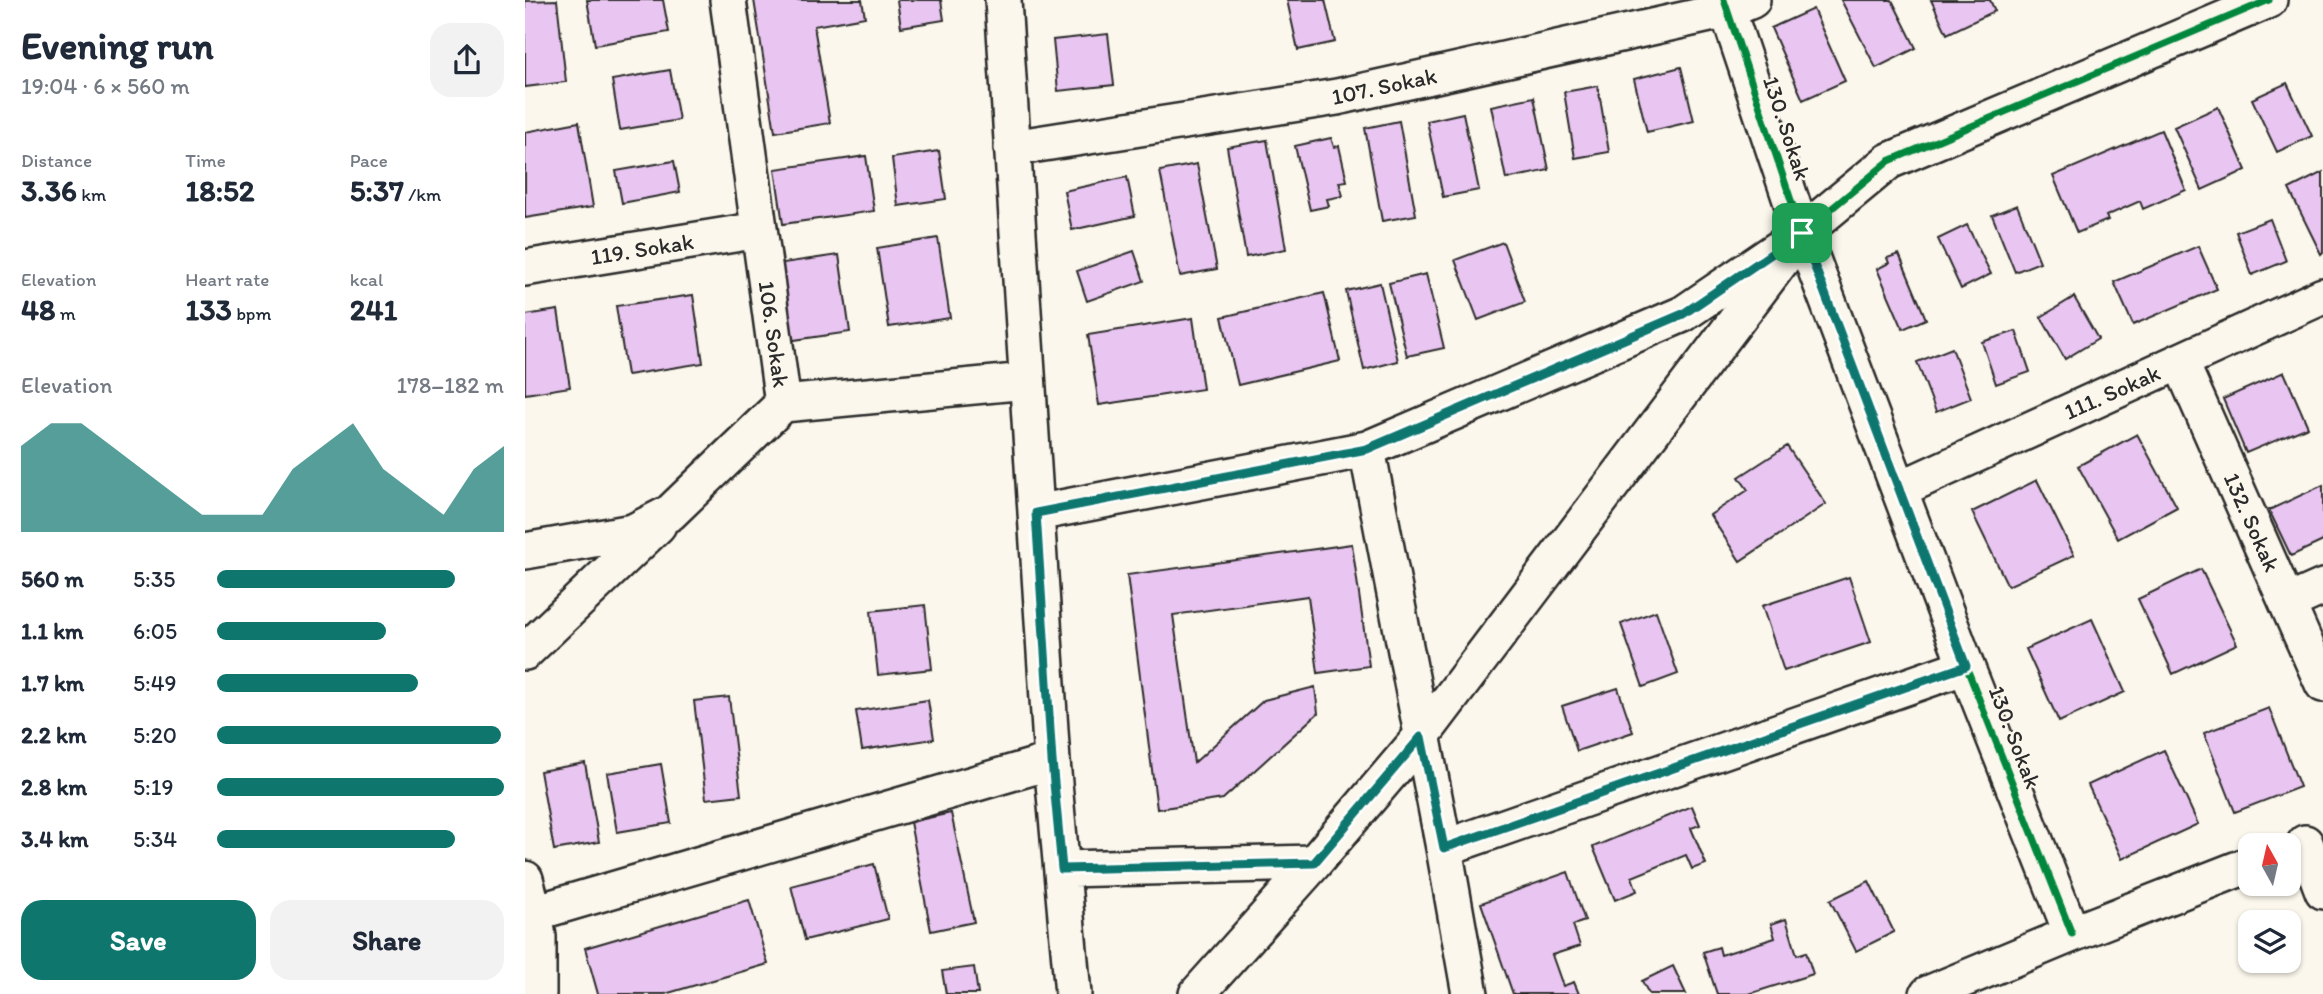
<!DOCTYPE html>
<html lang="en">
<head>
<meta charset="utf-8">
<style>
	:root { --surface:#fff; --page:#f2f2f3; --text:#1f2937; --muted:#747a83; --accent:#0f766e }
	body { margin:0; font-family:Itim,sans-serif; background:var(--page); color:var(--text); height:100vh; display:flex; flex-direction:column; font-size:26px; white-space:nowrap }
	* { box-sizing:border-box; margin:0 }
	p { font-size:23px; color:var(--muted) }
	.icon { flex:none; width:38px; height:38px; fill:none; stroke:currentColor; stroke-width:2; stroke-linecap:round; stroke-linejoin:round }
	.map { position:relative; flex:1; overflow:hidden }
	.details { display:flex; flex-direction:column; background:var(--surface); width:525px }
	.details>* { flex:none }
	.needle { width:46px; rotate:352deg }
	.tools { position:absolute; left:1713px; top:833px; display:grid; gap:14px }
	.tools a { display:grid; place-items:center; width:63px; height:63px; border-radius:14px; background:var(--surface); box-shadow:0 2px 5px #0004; font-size:35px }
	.pin { position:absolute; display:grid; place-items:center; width:60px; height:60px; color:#fff; margin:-30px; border-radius:14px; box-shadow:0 4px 10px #0006 }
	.round { display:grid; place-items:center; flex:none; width:74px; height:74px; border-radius:21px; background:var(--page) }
	.overview { display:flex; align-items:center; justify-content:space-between; height:119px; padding:0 21px }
	h1 { font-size:38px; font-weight:700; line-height:52px }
	.figures { display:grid; grid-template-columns:repeat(3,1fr); gap:10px; height:119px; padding:7px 21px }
	.figures div { display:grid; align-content:center }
	.figures b { font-size:30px; font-weight:700 }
	.figures small { font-size:19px; font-weight:400 }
	.figures p { font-size:19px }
	.chart { height:196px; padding:14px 21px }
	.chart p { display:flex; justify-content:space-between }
	.chart svg { width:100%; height:126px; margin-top:7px; fill:var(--accent); opacity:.7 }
	.cta { display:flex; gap:14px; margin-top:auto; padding:14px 21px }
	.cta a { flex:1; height:80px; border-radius:21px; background:var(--accent); color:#fff; font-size:28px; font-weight:700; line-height:80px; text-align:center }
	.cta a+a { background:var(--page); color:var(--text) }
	ul { padding:0 21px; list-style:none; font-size:23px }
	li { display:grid; grid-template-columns:112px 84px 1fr; align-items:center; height:52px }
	li i { height:18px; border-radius:9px; background:var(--accent) }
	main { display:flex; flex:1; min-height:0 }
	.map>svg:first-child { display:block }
</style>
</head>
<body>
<main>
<section class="details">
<div class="overview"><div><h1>Evening run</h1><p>19:04 · 6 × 560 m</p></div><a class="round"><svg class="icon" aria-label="share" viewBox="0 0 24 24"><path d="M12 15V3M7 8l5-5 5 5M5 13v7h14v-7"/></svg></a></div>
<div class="figures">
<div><p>Distance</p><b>3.36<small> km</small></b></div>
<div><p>Time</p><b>18:52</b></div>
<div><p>Pace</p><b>5:37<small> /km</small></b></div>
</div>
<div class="figures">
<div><p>Elevation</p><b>48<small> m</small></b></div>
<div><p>Heart rate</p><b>133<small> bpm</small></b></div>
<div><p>kcal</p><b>241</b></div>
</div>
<div class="chart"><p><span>Elevation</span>178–182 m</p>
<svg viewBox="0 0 160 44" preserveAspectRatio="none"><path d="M0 44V14L10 6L20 6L30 14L40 22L50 30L60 38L70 38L80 38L90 22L100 14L110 6L120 22L130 30L140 38L150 22L160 14V44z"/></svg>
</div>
<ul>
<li><b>560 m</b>5:35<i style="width:83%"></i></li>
<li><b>1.1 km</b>6:05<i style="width:59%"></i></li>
<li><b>1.7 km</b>5:49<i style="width:70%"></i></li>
<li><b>2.2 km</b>5:20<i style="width:99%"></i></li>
<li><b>2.8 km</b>5:19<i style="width:100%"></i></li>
<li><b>3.4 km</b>5:34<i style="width:83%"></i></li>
</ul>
<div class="cta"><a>Save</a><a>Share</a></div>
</section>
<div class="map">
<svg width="1798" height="994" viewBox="0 0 1798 994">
	<rect width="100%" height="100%" fill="#fbf7ec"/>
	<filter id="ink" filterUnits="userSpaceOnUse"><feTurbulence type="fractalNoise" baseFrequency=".0143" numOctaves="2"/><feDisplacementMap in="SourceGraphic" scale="14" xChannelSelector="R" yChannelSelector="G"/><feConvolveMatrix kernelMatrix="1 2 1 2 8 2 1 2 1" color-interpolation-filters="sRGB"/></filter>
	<g filter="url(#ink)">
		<path fill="#e9c5f1" stroke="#2b2b2b" stroke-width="2" d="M 32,0 L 41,82 L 0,87 L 0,1 Z
			M 62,0 L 138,0 L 144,32 L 70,45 Z
			M 229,0 L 337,0 L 340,17 L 289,26 L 305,123 L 250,132 Z
			M 372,0 L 416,0 L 419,20 L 376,27 Z
			M 762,0 L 800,0 L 810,42 L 773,50 Z
			M 1316,0 L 1367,0 L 1391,48 L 1351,68 Z
			M 1406,0 L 1465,0 L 1470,11 L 1422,34 Z
			M 1288,9 L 1320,81 L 1278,100 L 1246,28 Z
			M 583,34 L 589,85 L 533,91 L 528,40 Z
			M 1156,67 L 1169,121 L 1122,132 L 1109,79 Z
			M 145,70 L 154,120 L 95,130 L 87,80 Z
			M 1762,83 L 1787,136 L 1752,152 L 1727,99 Z
			M 1073,86 L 1084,152 L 1050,158 L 1039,92 Z
			M 1009,97 L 1024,170 L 981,179 L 966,106 Z
			M 1693,107 L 1721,170 L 1677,190 L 1649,127 Z
			M 938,113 L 954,190 L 918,197 L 902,121 Z
			M 874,121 L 891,215 L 857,221 L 840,128 Z
			M 54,122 L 68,207 L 0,218 L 0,132 Z
			M 1636,130 L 1661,190 L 1618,209 L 1615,201 L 1581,216 L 1583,220 L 1552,233 L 1528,176 Z
			M 806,138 L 809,147 L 814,146 L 822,181 L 814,182 L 818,196 L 802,199 L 804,206 L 785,210 L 770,146 Z
			M 742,140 L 761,249 L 721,257 L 702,147 Z
			M 414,151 L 421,199 L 373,206 L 367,158 Z
			M 341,156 L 349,211 L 258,224 L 250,169 Z
			M 149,161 L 155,192 L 97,203 L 91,171 Z
			M 672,164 L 692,269 L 655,276 L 635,171 Z
			M 1798,172 L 1798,252 L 1796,254 L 1764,189 Z
			M 602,177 L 610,216 L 547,230 L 539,191 Z
			M 1492,205 L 1515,262 L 1490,272 L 1467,215 Z
			M 1745,219 L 1761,261 L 1727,275 L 1711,232 Z
			M 1442,225 L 1466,274 L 1436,289 L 1413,239 Z
			M 413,238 L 425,318 L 364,327 L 352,248 Z
			M 978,242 L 1000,302 L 953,320 L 930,260 Z
			M 1673,246 L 1692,289 L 1608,325 L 1589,282 Z
			M 609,251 L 619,281 L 562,301 L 552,271 Z
			M 1374,254 L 1401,319 L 1378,329 L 1352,269 L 1364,263 L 1362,258 Z
			M 314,255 L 325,332 L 262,341 L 251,264 Z
			M 901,274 L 919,348 L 882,356 L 864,283 Z
			M 855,283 L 873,361 L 839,370 L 821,291 Z
			M 799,293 L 815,361 L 713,385 L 697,317 Z
			M 168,295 L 178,363 L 102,375 L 91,306 Z
			M 1549,297 L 1573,339 L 1540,359 L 1516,317 Z
			M 33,310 L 45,387 L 0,394 L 0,315 Z
			M 668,318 L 678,389 L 574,405 L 563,335 Z
			M 1491,331 L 1505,372 L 1471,384 L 1457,342 Z
			M 1427,348 L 1446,398 L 1411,412 L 1392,362 Z
			M 1759,372 L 1783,427 L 1721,453 L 1698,399 Z
			M 1612,434 L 1652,507 L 1593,539 L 1553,466 Z
			M 1262,446 L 1301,504 L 1215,561 L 1185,515 L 1223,490 L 1214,477 Z
			M 1512,480 L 1549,555 L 1483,586 L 1447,512 Z
			M 1798,485 L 1798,541 L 1766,556 L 1744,510 Z
			M 827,544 L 844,666 L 793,673 L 783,596 L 648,615 L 669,763 L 739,700 L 790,687 L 793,713 L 698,799 L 632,809 L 602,575 Z
			M 1676,569 L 1712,644 L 1648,674 L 1613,599 Z
			M 1324,577 L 1346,642 L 1259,671 L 1237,606 Z
			M 400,605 L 407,669 L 353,675 L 346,611 Z
			M 1131,611 L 1153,674 L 1118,687 L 1096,624 Z
			M 1567,619 L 1600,692 L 1534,722 L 1501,649 Z
			M 1093,688 L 1108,732 L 1052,751 L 1037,706 Z
			M 204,697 L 216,795 L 181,799 L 169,701 Z
			M 403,700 L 409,739 L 337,750 L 331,711 Z
			M 1744,708 L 1775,787 L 1710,812 L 1679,733 Z
			M 1639,750 L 1673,824 L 1597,859 L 1563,785 Z
			M 60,763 L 74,842 L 29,850 L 15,771 Z
			M 136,764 L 146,823 L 92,832 L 82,773 Z
			M 1167,806 L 1175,825 L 1166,828 L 1181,864 L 1167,869 L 1161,855 L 1107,877 L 1112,891 L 1090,900 L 1068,847 Z
			M 426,813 L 449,922 L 406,931 L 385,822 Z
			M 349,864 L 363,919 L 280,940 L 266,886 Z
			M 1043,872 L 1060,921 L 1048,925 L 1055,946 L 1027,955 L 1038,986 L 1049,982 L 1054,994 L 988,994 L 956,903 Z
			M 1344,881 L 1369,932 L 1331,951 L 1305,900 Z
			M 224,900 L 243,964 L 140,994 L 73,994 L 60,948 Z
			M 1261,919 L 1272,955 L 1281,952 L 1288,974 L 1224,994 L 1192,994 L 1178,952 L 1194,947 L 1196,955 L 1250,938 L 1246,924 Z
			M 1148,966 L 1161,994 L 1124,994 L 1117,981 Z
			M 449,967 L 453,994 L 421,994 L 417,971 Z"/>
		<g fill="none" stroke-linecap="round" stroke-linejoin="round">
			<defs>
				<path id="minor" d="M 478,0 L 527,761 L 548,994
					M 1199,0 L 1277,233 L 1441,666 L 1547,934
					M 487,148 L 812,97 L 1203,10 L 1227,0
					M 0,268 L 234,230
					M 1655,361 L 1798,684
					M 258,404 L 502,381
					M 842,449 L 919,848 L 945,994
					M 1375,489 L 1798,296
					M 511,513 L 842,449 L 1158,314 L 1277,233 L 1364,161 L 1744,0
					M 0,551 L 108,532 L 145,513 L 258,404 L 203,0
					M 1762,603 L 1798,587
					M 0,652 L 133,525
					M 1780,843 L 1798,891
					M 919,848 L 1441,666
					M 537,869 L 789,863
					M 0,879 L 9,913
					M 13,994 L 13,937 L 9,913 L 527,761
					M 672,994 L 789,863 L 896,737 L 1260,256
					M 1403,994 L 1547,934 L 1726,864"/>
			</defs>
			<use href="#minor" stroke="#2b2b2b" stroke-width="40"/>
			<use href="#minor" stroke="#fbf7ec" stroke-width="35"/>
			<defs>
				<path id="cycleway" d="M 1199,0 L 1277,233 L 1441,666 L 1547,934
					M 511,513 L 842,449 L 1158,314 L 1277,233 L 1364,161 L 1744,0"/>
			</defs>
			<use href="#cycleway" stroke="#fbf7ec" stroke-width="11"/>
			<use href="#cycleway" stroke="#00873e" stroke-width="7"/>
		</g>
	</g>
	<g fill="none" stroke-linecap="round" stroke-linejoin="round" filter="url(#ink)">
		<defs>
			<path id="route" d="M 1277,233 L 1441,666 L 919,848 L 896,737 L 789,863 L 537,869 L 527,761 L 511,513 L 842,449 L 1158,314 Z"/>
		</defs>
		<use href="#route" stroke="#fff" stroke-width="14"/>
		<use href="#route" stroke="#0f766e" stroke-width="9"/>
	</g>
	<g text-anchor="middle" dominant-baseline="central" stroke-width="5" stroke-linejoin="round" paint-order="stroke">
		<g font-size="23" fill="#2b2b2b" stroke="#fbf7ec">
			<text transform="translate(859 86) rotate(-12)">107. Sokak</text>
			<text transform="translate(1262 128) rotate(72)">130. Sokak</text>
			<text transform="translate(117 249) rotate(-9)">119. Sokak</text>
			<text transform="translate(249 334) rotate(82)">106. Sokak</text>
			<text transform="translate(1587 392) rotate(-24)">111. Sokak</text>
			<text transform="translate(1727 522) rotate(66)">132. Sokak</text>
			<text transform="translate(1490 737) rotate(69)">130. Sokak</text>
		</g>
	</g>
</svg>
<div class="tools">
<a><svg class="needle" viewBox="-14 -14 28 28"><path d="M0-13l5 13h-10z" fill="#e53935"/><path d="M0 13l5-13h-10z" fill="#747a83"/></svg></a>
<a><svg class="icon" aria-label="layers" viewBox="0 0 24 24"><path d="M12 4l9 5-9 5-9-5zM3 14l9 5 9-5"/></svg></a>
</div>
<div class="pin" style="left:1277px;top:233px;background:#1e9e55"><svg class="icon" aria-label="arrive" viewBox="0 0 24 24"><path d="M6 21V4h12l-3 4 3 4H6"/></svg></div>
</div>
</main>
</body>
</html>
